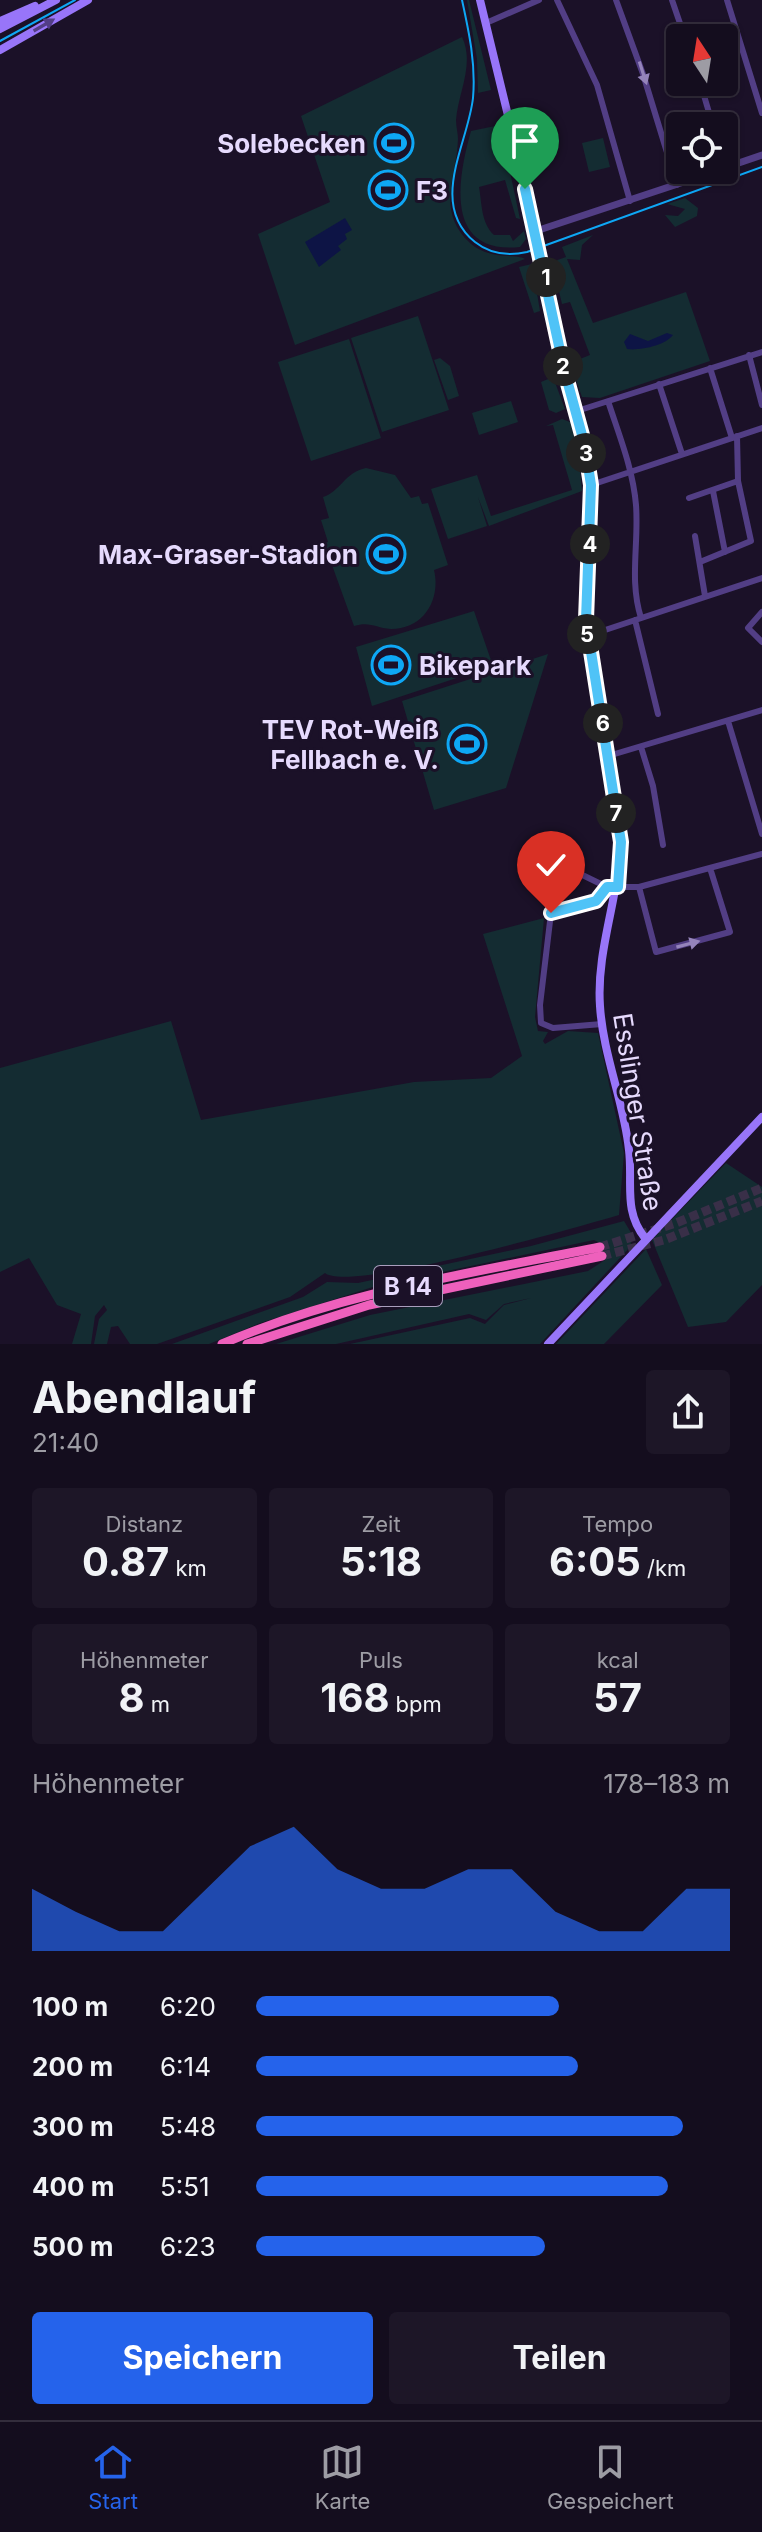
<!DOCTYPE html>
<html lang="de">
<head>
<meta charset="utf-8">
<style>
	:root { --surface:#140d1e; --page:#1d1627; --text:#f1f3f6; --muted:#9d9ca4; --line:#332d3c; --accent:#2563eb }
	body { margin:0; font-family:Inter,sans-serif; background:var(--page); color:var(--text); height:100vh; display:flex; flex-direction:column; font-size:30px; white-space:nowrap }
	* { box-sizing:border-box; margin:0 }
	p { font-size:26px; color:var(--muted) }
	.icon { flex:none; width:44px; height:44px; fill:none; stroke:currentColor; stroke-width:2; stroke-linecap:round; stroke-linejoin:round }
	.map { position:relative; height:1344px; overflow:hidden }
	.panel { display:flex; flex-direction:column; background:var(--surface); flex:1 }
	.panel>* { flex:none }
	.needle { width:52px; rotate:348deg }
	.buttons { position:absolute; left:666px; top:24px; display:grid; gap:16px }
	.buttons a { display:grid; place-items:center; width:72px; height:72px; border-radius:8px; background:var(--surface); box-shadow:0 2px 6px #0004,0 0 0 2px var(--line); font-size:40px }
	.pin { position:absolute; display:grid; place-items:center; width:68px; height:68px; color:#fff; margin:-82px -34px; border-radius:50% 50% 50% 0; rotate:-45deg; box-shadow:0 0 8px #0007 }
	.pin .icon { rotate:45deg }
	.km { position:absolute; width:40px; height:40px; margin:-20px; border-radius:50%; background:#222; color:#fff; font-size:22px; line-height:40px; text-align:center }
	.round { display:grid; place-items:center; flex:none; width:84px; height:84px; border-radius:8px; background:var(--page) }
	.summary { display:flex; align-items:center; justify-content:space-between; height:136px; padding:0 32px }
	h1 { font-size:44px; font-weight:700; line-height:60px }
	.stats { display:grid; grid-template-columns:repeat(3,1fr); gap:12px; height:136px; padding:8px 32px }
	.stats div { display:grid; align-content:center; border-radius:8px; background:var(--page); text-align:center }
	.stats b { font-size:40px; font-weight:700 }
	.stats small { font-size:22px; font-weight:400 }
	.stats p { font-size:22px }
	.chart { height:224px; padding:16px 32px }
	.chart p { display:flex; justify-content:space-between }
	.chart svg { width:100%; height:144px; margin-top:8px; fill:var(--accent); opacity:.7 }
	.action { display:flex; gap:16px; margin-top:auto; padding:16px 32px }
	.action a { flex:1; height:92px; border-radius:8px; background:var(--accent); color:#fff; font-size:32px; font-weight:700; line-height:92px; text-align:center }
	.action a+a { background:var(--page); color:var(--text) }
	ul { padding:0 32px; list-style:none; font-size:26px }
	li { display:grid; grid-template-columns:128px 96px 1fr; align-items:center; height:60px }
	li i { height:20px; border-radius:10px; background:var(--accent) }
	.dock { display:flex; justify-content:space-around; align-items:center; height:112px; border-top:2px solid var(--line); background:var(--surface); font-size:22px; color:var(--muted) }
	.dock a { display:grid; justify-items:center; gap:4px }
	.dock .current { color:var(--accent) }
	.map>svg:first-child { display:block }
</style>
</head>
<body>
<div class="map">
<svg width="762" height="1344" viewBox="0 0 762 1344">
	<rect width="100%" height="100%" fill="#1b1128"/>
	<path fill="#142c32" d="M 467,0 L 469,0 L 491,90 L 478,93 L 477,59 Z
		M 462,37 C 475,64 458,93 456,120 C 456,127 458,133 458,139 C 457,177 435,210 470,243 C 490,261 516,253 525,259 L 295,345 L 258,234 L 330,202 L 301,116 Z
		M 500,125 L 520,219 L 516,218 L 505,180 L 479,187 C 482,204 481,223 494,235 L 510,235 L 513,241 L 524,231 L 526,239 L 520,247 C 443,255 458,177 471,131 Z
		M 603,138 L 610,167 L 589,172 L 582,143 Z
		M 685,198 L 698,208 L 697,216 L 675,227 L 665,215 L 678,216 L 685,209 L 667,204 Z
		M 593,235 L 582,245 L 580,260 L 567,259 L 593,323 L 686,292 L 710,361 L 600,398 L 582,397 L 570,363 L 590,355 L 570,302 L 562,304 L 552,262 L 566,257 L 562,247 Z
		M 532,264 L 540,311 L 534,313 L 519,267 Z
		M 418,316 L 449,410 L 382,432 L 351,338 Z
		M 349,339 L 381,438 L 311,461 L 278,362 Z
		M 440,358 L 450,366 L 459,396 L 448,400 L 434,360 Z
		M 553,377 L 565,409 L 556,413 L 549,410 L 541,382 Z
		M 511,401 L 518,422 L 479,435 L 472,413 Z
		M 562,419 L 570,422 L 578,450 L 582,491 L 489,526 L 478,497 L 487,526 L 448,539 L 431,489 L 477,475 L 491,516 L 572,490 L 553,425 L 546,426 Z
		M 366,468 L 395,475 L 411,498 L 419,496 L 422,504 L 428,503 L 448,565 L 434,570 C 441,599 424,629 391,629 C 376,628 370,621 354,626 L 324,543 L 328,542 L 321,520 L 329,518 L 323,497 C 340,492 345,472 366,468 Z
		M 474,611 L 493,666 L 372,706 L 356,647 Z
		M 548,654 L 506,788 L 434,810 L 402,701 Z
		M 544,918 L 535,1017 L 538,1031 L 548,1032 L 543,1041 L 545,1044 L 568,1031 L 598,1033 L 624,1153 L 619,1215 C 578,1227 349,1293 325,1273 L 290,1297 L 157,1344 L 130,1344 L 118,1326 L 111,1327 L 107,1344 L 94,1344 L 99,1319 L 107,1310 L 104,1305 L 95,1316 L 91,1344 L 72,1344 L 81,1314 L 57,1305 L 29,1258 L 0,1272 L 0,1068 L 171,1021 L 201,1120 L 414,1082 L 491,1078 L 522,1056 L 483,934 Z
		M 726,1163 L 762,1187 L 762,1285 L 726,1322 L 688,1327 L 652,1240 Z
		M 624,1221 L 633,1236 L 630,1247 L 540,1344 L 350,1344 L 470,1318 L 485,1324 L 504,1305 L 531,1298 L 504,1304 L 486,1320 L 469,1314 L 336,1344 L 276,1344 L 370,1315 L 588,1271 L 605,1260 L 602,1244 L 594,1240 L 376,1286 L 260,1323 L 209,1344 L 172,1344 L 303,1297 L 327,1282 L 358,1283 L 531,1246 Z
		M 646,1249 L 662,1285 L 604,1344 L 556,1344 Z"/>
	<path fill="#0d1445" d="M 345,218 L 352,230 L 345,234 L 347,239 L 338,246 L 341,250 L 319,267 L 305,242 Z
		M 667,333 L 673,335 C 666,345 640,351 627,349 L 624,342 L 630,334 L 648,341 Z"/>
	<g fill="none" stroke-linecap="round" stroke-linejoin="round">
		<path stroke="#392f48" stroke-width="9" stroke-dasharray="9 4.5" stroke-linecap="butt" d="M 600,1247 L 676,1223 L 762,1188
			M 602,1256 L 664,1240 L 762,1201"/>
		<path stroke="#523e85" stroke-width="6" d="M 557,0 L 597,85 L 630,201
			M 616,0 L 643,74 L 677,185
			M 672,0 L 685,38
			M 727,0 L 762,113
			M 486,23 L 539,0
			M 700,82 L 713,126
			M 749,355 L 762,405
			M 710,368 L 732,438
			M 659,384 L 682,454
			M 608,401 C 619,435 633,469 636,505 C 639,544 629,580 641,618
			M 577,411 L 762,352
			M 591,485 L 762,428
			M 713,491 L 725,552
			M 689,498 L 738,481
			M 695,536 L 705,596
			M 700,562 L 751,541 L 738,481 L 737,436
			M 762,612 L 748,628 L 762,642
			M 635,620 L 658,714
			M 587,636 L 762,578
			M 728,721 L 762,834
			M 641,747 L 653,786 L 663,845
			M 608,756 L 762,710
			M 566,867 L 607,887
			M 639,887 L 656,952 L 730,932 L 710,868
			M 602,1024 L 553,1028 L 541,1023 L 540,1005 L 551,913 L 596,901 L 607,887 L 639,887 L 762,854"/>
		<path stroke="#523e85" stroke-width="7" d="M 724,168 L 762,155
			M 536,231 L 720,170"/>
		<path stroke="#9875f9" stroke-width="8" d="M 480,0 L 536,231 L 564,369 L 585,446 L 592,508 L 587,636 L 621,842 C 619,897 596,951 600,1006 C 603,1055 624,1102 629,1150 C 633,1183 623,1211 645,1238
			M 0,21 L 35,6
			M 0,29 L 56,0
			M 0,50 L 88,0
			M 548,1344 L 762,1117"/>
		<path stroke="#ee60bc" stroke-width="9" d="M 222,1344 C 342,1292 472,1273 600,1247
			M 247,1344 L 369,1305 L 602,1256"/>
		<path stroke="#0ea7f5" stroke-width="2" d="M 462,0 C 469,32 476,64 473,98 C 468,144 428,204 475,242 C 490,254 509,256 527,252 L 762,167
			M 0,41 L 75,0"/>
	</g>
	<defs><path id="oneway-solid" d="M-6-.8H1V-3.2L6.5 0L1 3.2V.8H-6Z" transform="scale(2)"/></defs>
	<use fill="#533e86" href="#oneway-solid" transform="translate(44 25) rotate(-30)"/>
	<g fill="#9584bb">
		<use href="#oneway-solid" transform="translate(643 73) rotate(72)"/>
		<use href="#oneway-solid" transform="translate(688 944) rotate(-15)"/>
	</g>
	<g fill="none" stroke-linecap="round" stroke-linejoin="round">
		<defs>
			<path id="route" d="M 525,189 L 564,369 L 585,446 L 591,485 L 586,620 L 621,842 L 618,887 L 607,887 L 596,901 L 551,913"/>
		</defs>
		<use href="#route" stroke="#fff" stroke-width="16"/>
		<use href="#route" stroke="#4fc3f7" stroke-width="10"/>
	</g>
	<defs>
		<symbol id="stadium-ring" viewBox="-11 -11 22 22"><circle r="9.5" fill="#1b1128" stroke="#0ea7f5" stroke-width="1.5"/><path d="M0-5a6.5 5 0 1 0 0 10a6.5 5 0 1 0 0-10ZM-3.5-1.8h7v3.6h-7Z" fill="#0ea7f5"/></symbol>
	</defs>
	<g fill-rule="evenodd">
		<use href="#stadium-ring" x="372" y="121" width="44" height="44"/>
		<use href="#stadium-ring" x="366" y="168" width="44" height="44"/>
		<use href="#stadium-ring" x="364" y="532" width="44" height="44"/>
		<use href="#stadium-ring" x="369" y="643" width="44" height="44"/>
		<use href="#stadium-ring" x="445" y="722" width="44" height="44"/>
	</g>
	<g text-anchor="middle" dominant-baseline="central" stroke-width="6" stroke-linejoin="round" paint-order="stroke">
		<rect fill="#1b1128" stroke="#a99ebd" stroke-width="2" x="374" y="1266" width="68" height="40" rx="6"/>
		<g font-size="24" font-weight="bold" fill="#e6dafd">
			<text x="408" y="1286">B 14</text>
		</g>
		<g font-size="26" font-weight="bold" fill="#e6dafd" stroke="#1b1128" text-anchor="end">
			<text x="366" y="143">Solebecken</text>
			<text x="416" y="190" text-anchor="start">F3</text>
			<text x="358" y="554">Max-Graser-Stadion</text>
			<text x="419" y="665" text-anchor="start">Bikepark</text>
			<text x="439" y="729">TEV Rot-Weiß<tspan x="439" dy="30">Fellbach e. V.</tspan></text>
		</g>
		<g font-size="26" fill="#e6dafd" stroke="#1b1128">
			<text transform="translate(638 1112) rotate(81)">Esslinger Straße</text>
		</g>
	</g>
</svg>
<div class="buttons">
<a><svg class="needle" viewBox="-14 -14 28 28"><path d="M0-13l5 13h-10z" fill="#e53935"/><path d="M0 13l5-13h-10z" fill="#9d9ca4"/></svg></a>
<a><svg class="icon" aria-label="locate" viewBox="0 0 24 24"><circle cx="12" cy="12" r="6"/><path d="M12 2v4M12 18v4M2 12h4M18 12h4"/></svg></a>
</div>
<div class="pin" style="left:525px;top:189px;background:#1e9e55"><svg class="icon" aria-label="arrive" viewBox="0 0 24 24"><path d="M6 21V4h12l-3 4 3 4H6"/></svg></div>
<div class="pin" style="left:551px;top:913px;background:#d93025"><svg class="icon" aria-label="check" viewBox="0 0 24 24"><path d="M5 12l5 5 9-10"/></svg></div>
<b class="km" style="left:546px;top:277px">1</b>
<b class="km" style="left:563px;top:366px">2</b>
<b class="km" style="left:586px;top:453px">3</b>
<b class="km" style="left:590px;top:544px">4</b>
<b class="km" style="left:587px;top:634px">5</b>
<b class="km" style="left:603px;top:723px">6</b>
<b class="km" style="left:616px;top:813px">7</b>
</div>
<section class="panel">
<div class="summary"><div><h1>Abendlauf</h1><p>21:40</p></div><a class="round"><svg class="icon" aria-label="share" viewBox="0 0 24 24"><path d="M12 15V3M7 8l5-5 5 5M5 13v7h14v-7"/></svg></a></div>
<div class="stats">
<div><p>Distanz</p><b>0.87<small> km</small></b></div>
<div><p>Zeit</p><b>5:18</b></div>
<div><p>Tempo</p><b>6:05<small> /km</small></b></div>
</div>
<div class="stats">
<div><p>Höhenmeter</p><b>8<small> m</small></b></div>
<div><p>Puls</p><b>168<small> bpm</small></b></div>
<div><p>kcal</p><b>57</b></div>
</div>
<div class="chart"><p><span>Höhenmeter</span>178–183 m</p>
<svg viewBox="0 0 160 44" preserveAspectRatio="none"><path d="M0 44V25L10 32L20 38L30 38L40 25L50 12L60 6L70 19L80 25L90 25L100 19L110 19L120 32L130 38L140 38L150 25L160 25V44z"/></svg>
</div>
<ul>
<li><b>100 m</b>6:20<i style="width:64%"></i></li>
<li><b>200 m</b>6:14<i style="width:68%"></i></li>
<li><b>300 m</b>5:48<i style="width:90%"></i></li>
<li><b>400 m</b>5:51<i style="width:87%"></i></li>
<li><b>500 m</b>6:23<i style="width:61%"></i></li>
</ul>
<div class="action"><a>Speichern</a><a>Teilen</a></div>
</section>
<nav class="dock">
<a class="current"><svg class="icon" aria-label="home" viewBox="0 0 24 24"><path d="M3 11l9-7 9 7M6 9v11h12V9"/></svg>Start</a>
<a><svg class="icon" aria-label="map" viewBox="0 0 24 24"><path d="M3 6l6-2 6 2 6-2v14l-6 2-6-2-6 2zM9 4v14M15 6v14"/></svg>Karte</a>
<a><svg class="icon" aria-label="saved" viewBox="0 0 24 24"><path d="M7 4h10v16l-5-4-5 4z"/></svg>Gespeichert</a>
</nav>
</body>
</html>
